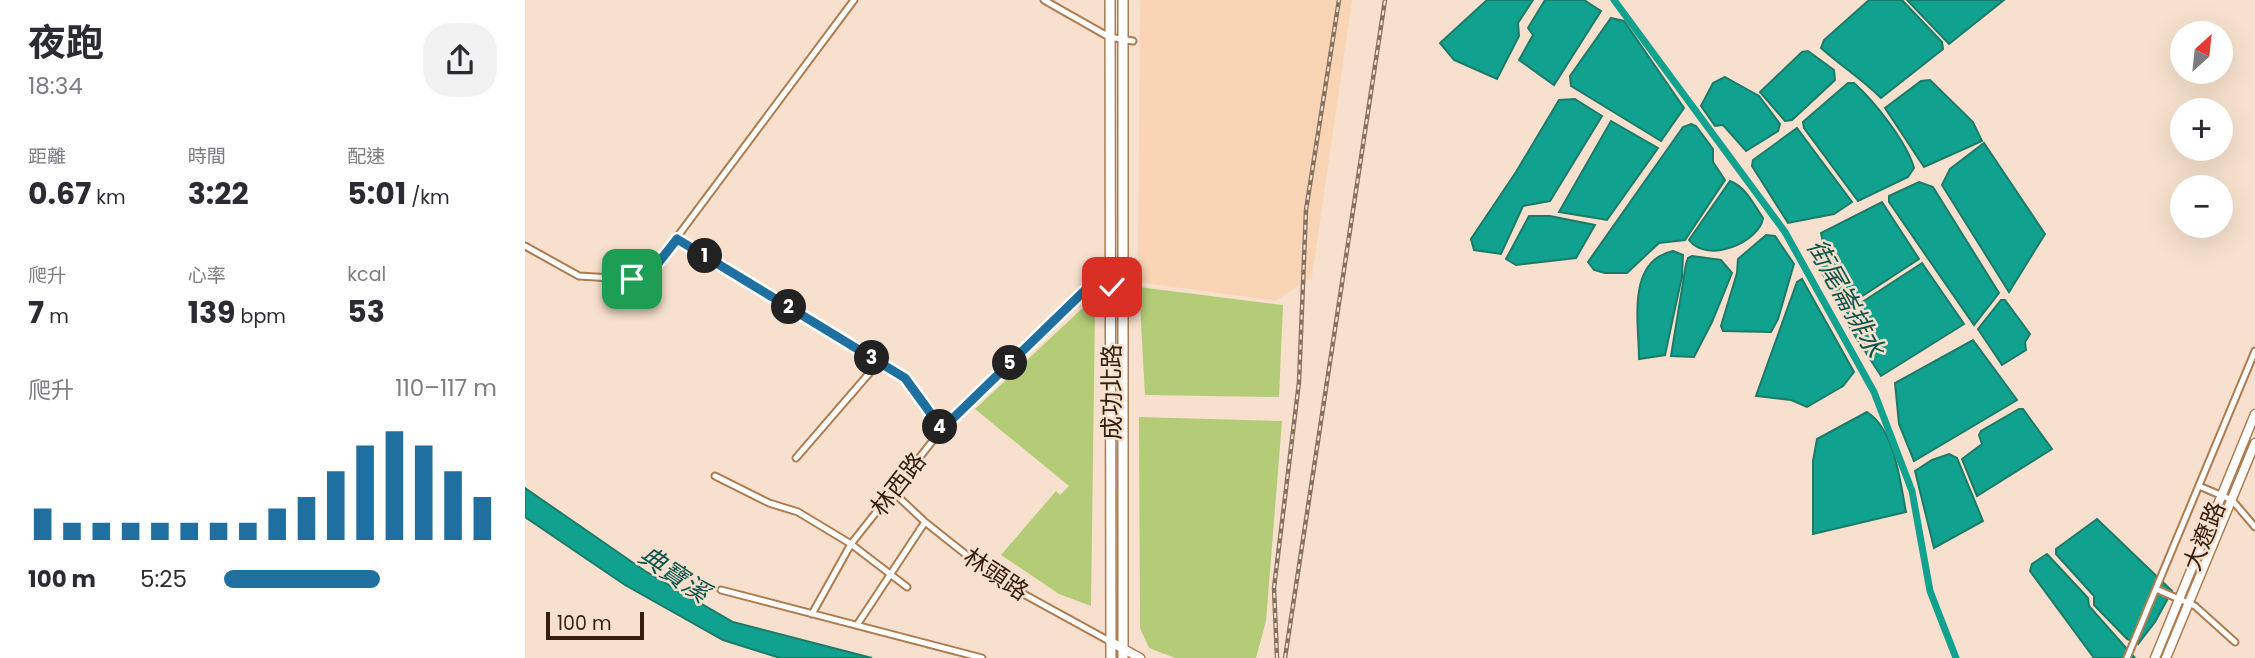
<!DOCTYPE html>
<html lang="zh-TW">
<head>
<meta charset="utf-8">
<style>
	:root { --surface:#fff; --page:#f2f2f3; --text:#2b2b33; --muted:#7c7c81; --accent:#1f6fa0 }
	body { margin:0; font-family:Poppins,"Noto Sans TC",sans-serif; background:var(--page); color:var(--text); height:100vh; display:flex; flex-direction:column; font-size:26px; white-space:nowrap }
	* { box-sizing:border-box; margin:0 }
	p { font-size:23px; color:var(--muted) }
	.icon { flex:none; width:38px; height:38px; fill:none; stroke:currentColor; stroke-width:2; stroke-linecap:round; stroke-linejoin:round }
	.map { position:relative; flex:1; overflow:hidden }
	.side { display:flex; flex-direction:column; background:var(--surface); width:525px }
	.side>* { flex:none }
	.needle { width:46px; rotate:27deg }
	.buttons { position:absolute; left:1645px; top:21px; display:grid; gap:14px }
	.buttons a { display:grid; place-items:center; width:63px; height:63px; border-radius:50%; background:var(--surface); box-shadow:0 7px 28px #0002; font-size:35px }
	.scale { position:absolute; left:21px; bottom:18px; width:98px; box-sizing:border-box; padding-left:7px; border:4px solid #331f0c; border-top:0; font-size:19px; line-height:24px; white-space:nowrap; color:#331f0c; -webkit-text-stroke:5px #f7e1ce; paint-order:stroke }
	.pin { position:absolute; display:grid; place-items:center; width:60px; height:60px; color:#fff; margin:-30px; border-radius:14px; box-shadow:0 4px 10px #0006 }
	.km { position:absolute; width:35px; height:35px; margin:-18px; border-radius:50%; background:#222; color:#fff; font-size:19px; line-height:35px; text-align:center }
	.round { display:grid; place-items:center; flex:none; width:74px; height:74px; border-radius:28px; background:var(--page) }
	.overview { display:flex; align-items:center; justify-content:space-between; height:119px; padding:0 28px }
	h1 { font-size:38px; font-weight:700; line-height:52px }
	.metrics { display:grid; grid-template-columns:repeat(3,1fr); gap:10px; height:119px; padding:7px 28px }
	.metrics div { display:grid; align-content:center }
	.metrics b { font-size:30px; font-weight:700 }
	.metrics small { font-size:19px; font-weight:400 }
	.metrics p { font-size:19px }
	.chart { height:196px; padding:14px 28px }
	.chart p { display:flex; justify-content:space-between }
	.chart svg { width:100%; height:126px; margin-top:7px; stroke:var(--accent); stroke-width:6 }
	ul { padding:0 28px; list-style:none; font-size:23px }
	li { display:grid; grid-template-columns:112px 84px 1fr; align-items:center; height:52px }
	li i { height:18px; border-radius:9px; background:var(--accent) }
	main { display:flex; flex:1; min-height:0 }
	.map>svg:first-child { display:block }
</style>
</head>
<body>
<main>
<section class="side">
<div class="overview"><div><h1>夜跑</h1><p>18:34</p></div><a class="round"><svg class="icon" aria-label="share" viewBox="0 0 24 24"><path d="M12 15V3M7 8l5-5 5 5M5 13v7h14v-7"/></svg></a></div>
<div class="metrics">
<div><p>距離</p><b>0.67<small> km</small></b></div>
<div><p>時間</p><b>3:22</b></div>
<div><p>配速</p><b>5:01<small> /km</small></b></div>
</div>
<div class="metrics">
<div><p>爬升</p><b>7<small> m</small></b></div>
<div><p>心率</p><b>139<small> bpm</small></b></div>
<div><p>kcal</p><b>53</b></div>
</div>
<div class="chart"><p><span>爬升</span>110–117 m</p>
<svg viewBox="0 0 160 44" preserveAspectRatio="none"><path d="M5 44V33M15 44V38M25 44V38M35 44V38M45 44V38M55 44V38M65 44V38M75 44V38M85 44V33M95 44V29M105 44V20M115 44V11M125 44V6M135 44V11M145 44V20M155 44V29"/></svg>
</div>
<ul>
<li><b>100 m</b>5:25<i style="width:57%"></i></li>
</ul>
</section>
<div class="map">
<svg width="1730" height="658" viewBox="0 0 1730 658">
	<rect width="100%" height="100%" fill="#f7e1ce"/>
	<path fill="#f9d4b5" d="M 615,0 L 827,0 L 787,277 L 750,301 L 613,282 Z"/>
	<path fill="#b4cb78" d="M 614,287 L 758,305 L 754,397 L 620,395 Z
		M 564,302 L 570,309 L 566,606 L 534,594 L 476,555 L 531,491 L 535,495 L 544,486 L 450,409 Z
		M 614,417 L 757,421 L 741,621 L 731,658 L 650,658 L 624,648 L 615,628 Z"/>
	<path fill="#11a18f" stroke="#1b7a68" stroke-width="2" d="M 962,0 L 1008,0 L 993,23 L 994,36 L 972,79 L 929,60 L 915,43 Z
		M 1020,0 L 1059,0 L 1076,11 L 1029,85 L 994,60 L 1008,35 L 1003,28 Z
		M 1344,0 L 1377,0 L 1417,42 L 1418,49 L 1356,98 C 1337,79 1316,66 1296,48 L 1299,40 Z
		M 1382,0 L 1479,0 L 1424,44 Z
		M 1086,18 L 1099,21 L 1159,108 L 1136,141 L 1046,86 L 1045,76 Z
		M 1283,51 L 1309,70 L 1310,80 L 1267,120 L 1260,121 L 1235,92 L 1277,52 Z
		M 1200,77 L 1234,96 L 1255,124 L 1253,131 L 1221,151 L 1198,125 L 1190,126 L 1176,106 L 1188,83 Z
		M 1405,80 L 1448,122 L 1457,141 L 1399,167 L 1360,108 L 1396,81 Z
		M 1323,83 L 1329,83 C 1349,101 1382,142 1389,168 L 1383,177 L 1333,201 L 1279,128 L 1278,122 Z
		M 1050,99 L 1077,116 L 1025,201 L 998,206 L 976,254 L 949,250 L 946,239 L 991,172 L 1034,100 Z
		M 1086,121 L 1133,148 L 1082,220 L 1034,212 Z
		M 1166,124 L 1171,126 L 1188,149 L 1188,162 L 1200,180 L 1160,240 L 1134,243 L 1102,273 L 1080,273 L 1069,270 L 1063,262 L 1158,127 Z
		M 1272,128 L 1327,202 L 1309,214 L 1263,223 L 1227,166 L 1228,160 Z
		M 1459,143 L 1520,234 L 1484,292 L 1417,185 L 1425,169 Z
		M 1205,181 C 1221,187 1229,205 1238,218 C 1235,241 1183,265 1164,240 Z
		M 1394,182 L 1408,187 L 1474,293 L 1449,325 L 1364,202 L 1364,196 Z
		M 1357,202 L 1394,259 L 1319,308 L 1289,260 L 1297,255 L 1299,247 L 1296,233 Z
		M 1004,216 L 1025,216 L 1070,225 L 1051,258 L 991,265 L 981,259 Z
		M 1241,235 L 1250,236 L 1269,264 L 1253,319 L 1246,332 L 1198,331 L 1196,326 L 1212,273 L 1213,259 Z
		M 1148,251 L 1158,255 L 1157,276 L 1140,355 L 1114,359 C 1114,323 1101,261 1148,251 Z
		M 1167,256 L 1196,260 L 1207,273 L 1187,322 L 1169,357 L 1146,356 L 1161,264 L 1163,258 Z
		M 1397,263 L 1439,324 L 1356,376 L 1325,328 L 1322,312 Z
		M 1277,279 L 1329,372 L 1318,386 L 1282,407 L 1266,400 L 1231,396 L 1272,282 Z
		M 1476,300 L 1480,300 L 1505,334 L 1500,342 L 1501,350 L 1477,365 L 1453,329 Z
		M 1448,340 L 1492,400 L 1389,461 L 1374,424 L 1370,383 Z
		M 1494,409 L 1498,409 L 1527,449 L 1452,496 L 1437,459 L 1457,444 L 1454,435 L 1456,431 Z
		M 1342,412 C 1370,430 1375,481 1381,512 L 1288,534 L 1288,461 L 1292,439 Z
		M 1424,454 L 1432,458 L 1458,521 L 1409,548 L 1390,471 L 1407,460 Z
		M 0,488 L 120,571 L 208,622 L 347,658 L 255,658 L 198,640 L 100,585 L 0,517 Z
		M 1572,519 L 1647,591 L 1630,622 L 1613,644 L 1602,639 L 1569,605 L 1569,596 L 1531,554 L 1531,549 Z
		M 1522,554 L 1563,598 L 1564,606 L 1610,658 L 1569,658 L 1505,571 L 1507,564 Z"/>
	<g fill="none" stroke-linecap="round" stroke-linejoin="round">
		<path stroke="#11a18f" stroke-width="7" d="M 1089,0 L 1260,232 L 1349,392 L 1387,491 L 1405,591 L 1431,658"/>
		<defs>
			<path id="street" d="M 519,0 L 584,37 L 608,41
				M 152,239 L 380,378 L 417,429
				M 0,246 L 54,276 L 120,280 L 329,0
				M 271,458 L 354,362
				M 190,476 L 244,503 L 273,512 L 326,544 L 382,587
				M 1674,486 L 1707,500 L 1730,527
				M 367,491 L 400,522 L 473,580 L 586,642
				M 1631,589 L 1670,606 L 1710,642
				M 196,590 L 457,658
				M 287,614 L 326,544 L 417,429 L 586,265 L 608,265
				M 332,625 L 400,522
				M 1602,658 L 1730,351"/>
			<path id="secondary" d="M 586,642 L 615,658
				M 1630,658 L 1730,414
				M 1641,658 L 1730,443"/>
			<path id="primary" d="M 585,0 L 586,658
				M 598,0 L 598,658"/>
		</defs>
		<use href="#street" stroke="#ae7b4e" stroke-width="9"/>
		<use href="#secondary" stroke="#ae7b4e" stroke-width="11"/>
		<use href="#primary" stroke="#ae7b4e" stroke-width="12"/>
		<use href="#street" stroke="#fff" stroke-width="5"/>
		<use href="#secondary" stroke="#fff" stroke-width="8"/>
		<use href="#primary" stroke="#fff" stroke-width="9"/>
		<defs>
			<path id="rail" d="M 752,658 L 749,588 L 774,382 L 781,210 L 814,0
				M 760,658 L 860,0"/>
		</defs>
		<use href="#rail" stroke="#86725f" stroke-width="4.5"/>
		<use href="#rail" stroke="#f7e1ce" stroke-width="2" stroke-dasharray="5" stroke-linecap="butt"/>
	</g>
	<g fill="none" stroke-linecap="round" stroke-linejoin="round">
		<defs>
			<path id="route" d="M 107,279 L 120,280 L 152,239 L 380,378 L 417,429 L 586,265 L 587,287"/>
		</defs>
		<use href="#route" stroke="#fff" stroke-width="14"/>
		<use href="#route" stroke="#1f6fa0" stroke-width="9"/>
	</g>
	<g text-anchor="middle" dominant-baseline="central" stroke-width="5" stroke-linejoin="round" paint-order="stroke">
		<g font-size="24" fill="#331f0c" stroke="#f7e1ce">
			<text transform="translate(586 392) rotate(-90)">成功北路</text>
			<text transform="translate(373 484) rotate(-52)">林西路</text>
			<text transform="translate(1679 536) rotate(-68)">大遼路</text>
			<text transform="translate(471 574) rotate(34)">林頭路</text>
		</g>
		<g font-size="26" font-style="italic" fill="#0e554c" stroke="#f7e1ce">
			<text transform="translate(1321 298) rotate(61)">街尾崙排水</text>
			<text transform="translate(149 574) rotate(34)">典寶溪</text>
		</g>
	</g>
</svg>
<div class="buttons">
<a><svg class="needle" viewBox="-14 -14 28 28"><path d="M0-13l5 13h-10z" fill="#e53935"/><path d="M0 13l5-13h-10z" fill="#7c7c81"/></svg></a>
<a>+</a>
<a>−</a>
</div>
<div class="scale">100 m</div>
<div class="pin" style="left:107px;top:279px;background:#1e9e55"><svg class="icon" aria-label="arrive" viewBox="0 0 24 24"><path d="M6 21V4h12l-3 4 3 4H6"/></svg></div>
<div class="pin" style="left:587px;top:287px;background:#d93025"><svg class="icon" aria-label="check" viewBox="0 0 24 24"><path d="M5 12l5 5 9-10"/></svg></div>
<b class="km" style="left:180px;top:256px">1</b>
<b class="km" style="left:264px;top:307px">2</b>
<b class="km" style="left:347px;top:358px">3</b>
<b class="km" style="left:415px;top:427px">4</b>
<b class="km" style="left:485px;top:363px">5</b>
</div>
</main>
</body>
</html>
